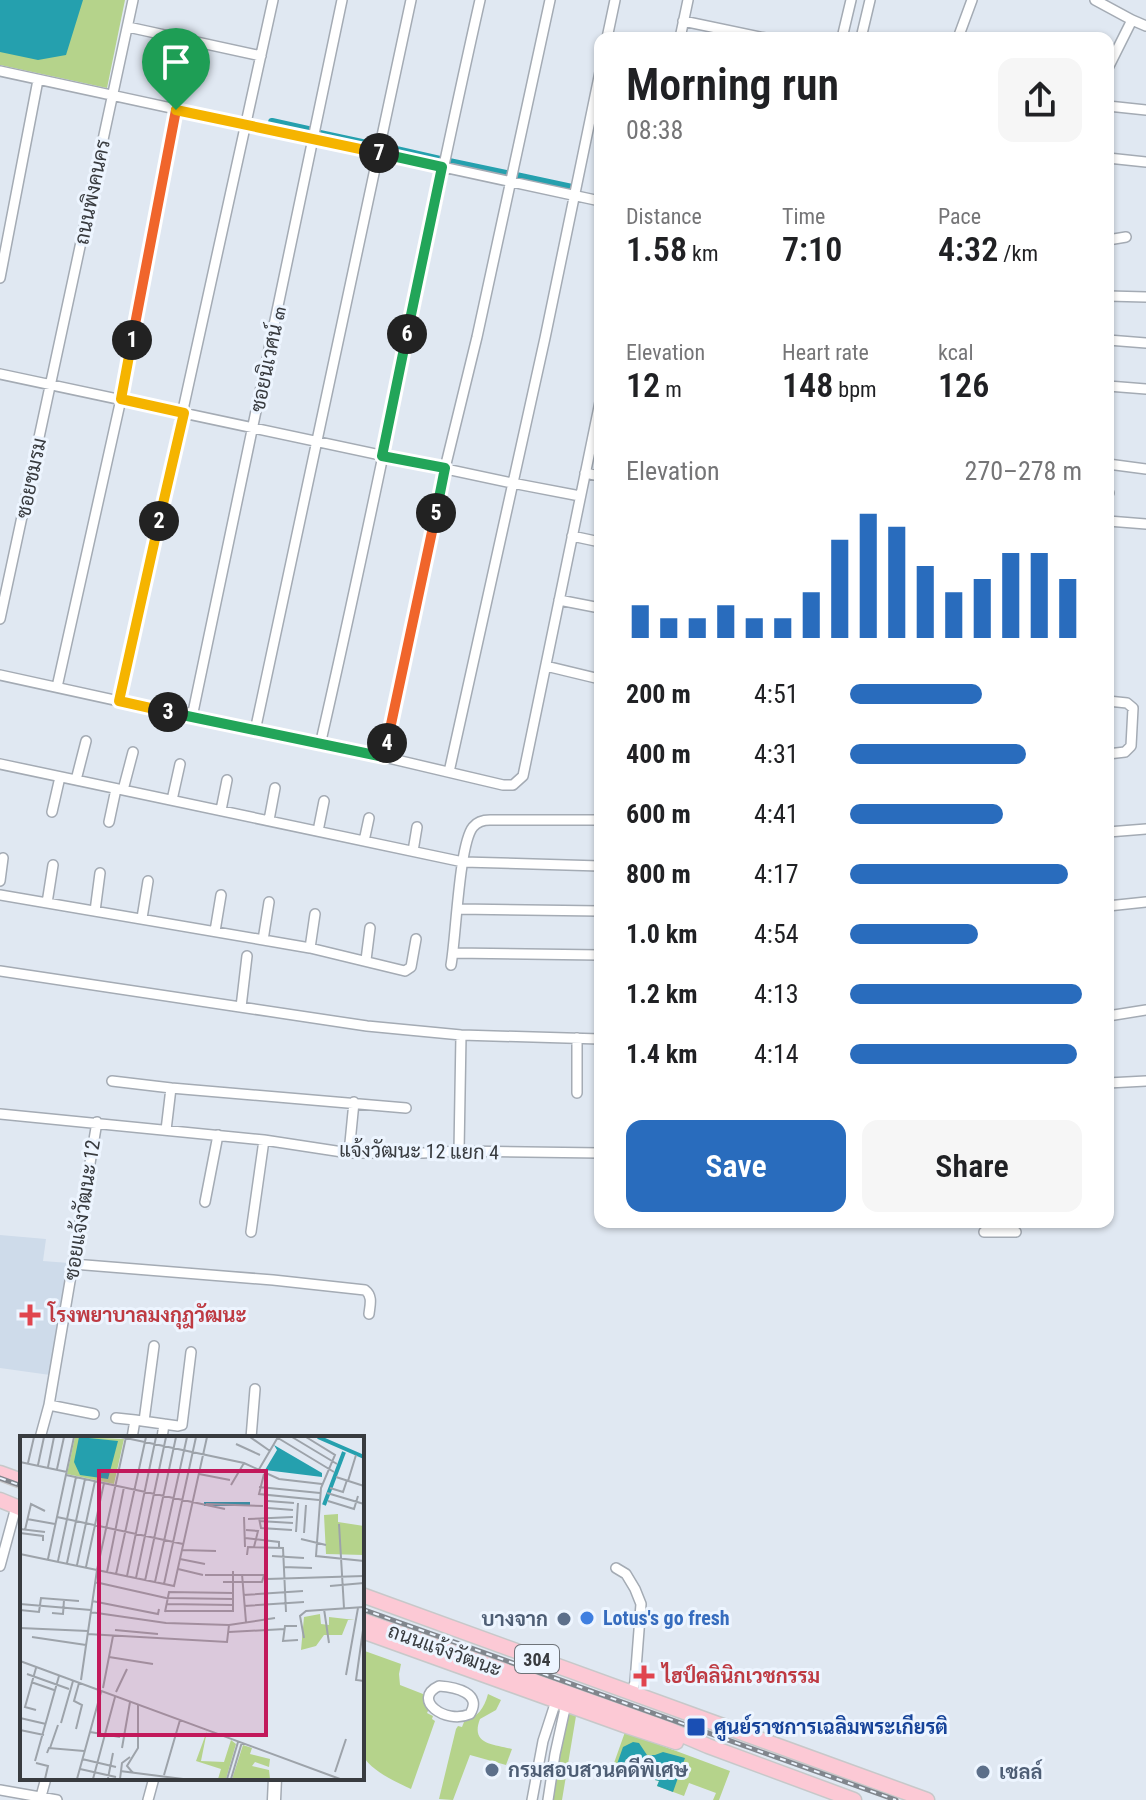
<!DOCTYPE html>
<html lang="en">
<head>
<meta charset="utf-8">
<style>
	:root { --surface:#fff; --page:#f6f6f6; --text:#202124; --muted:#757577; --accent:#296cbd }
	body { margin:0; font-family:"Roboto Condensed",Sarabun,sans-serif; background:var(--page); color:var(--text); height:100vh; display:flex; flex-direction:column; font-size:30px; white-space:nowrap }
	* { box-sizing:border-box; margin:0 }
	p { font-size:26px; color:var(--muted) }
	.icon { flex:none; width:44px; height:44px; fill:none; stroke:currentColor; stroke-width:2; stroke-linecap:round; stroke-linejoin:round }
	.map { position:relative; flex:1; overflow:hidden }
	.drawer { position:absolute; left:594px; top:32px; width:520px; height:1196px; display:flex; flex-direction:column; background:var(--surface); border-radius:16px; box-shadow:0 2px 6px #0004 }
	.drawer>* { flex:none }
	.pin { position:absolute; display:grid; place-items:center; width:68px; height:68px; color:#fff; margin:-82px -34px; border-radius:50% 50% 50% 0; rotate:-45deg; box-shadow:0 0 8px #0007 }
	.pin .icon { rotate:45deg }
	.km { position:absolute; width:40px; height:40px; margin:-20px; border-radius:50%; background:#222; color:#fff; font-size:22px; line-height:40px; text-align:center }
	.round { display:grid; place-items:center; flex:none; width:84px; height:84px; border-radius:16px; background:var(--page) }
	.headline { display:flex; align-items:center; justify-content:space-between; height:136px; padding:0 32px }
	h1 { font-size:44px; font-weight:600; line-height:60px }
	.stats { display:grid; grid-template-columns:repeat(3,1fr); gap:12px; height:136px; padding:8px 32px }
	.stats div { display:grid; align-content:center }
	.stats b { font-size:34px; font-weight:600 }
	.stats small { font-size:22px; font-weight:400 }
	.stats p { font-size:22px }
	.chart { height:224px; padding:16px 32px }
	.chart p { display:flex; justify-content:space-between }
	.chart svg { width:100%; height:144px; margin-top:8px; stroke:var(--accent); stroke-width:6 }
	.action { display:flex; gap:16px; margin-top:auto; padding:16px 32px }
	.action a { flex:1; height:92px; border-radius:16px; background:var(--accent); color:#fff; font-size:32px; font-weight:600; line-height:92px; text-align:center }
	.action a+a { background:var(--page); color:var(--text) }
	ul { padding:0 32px; list-style:none; font-size:26px }
	li { display:grid; grid-template-columns:128px 96px 1fr; align-items:center; height:60px }
	li i { height:20px; border-radius:10px; background:var(--accent) }
	.map>svg:first-child { display:block }
</style>
</head>
<body>
<div class="map">
<svg width="1146" height="1800" viewBox="0 0 1146 1800">
	<rect width="100%" height="100%" fill="#e0e8f2"/>
	<path fill="#cedbea" d="M 0,1235 L 46,1239 L 43,1261 L 69,1263 L 50,1375 L 0,1368 Z"/>
	<path fill="#b5d38b" d="M 0,0 L 125,0 L 107,88 L 0,65 Z
		M 362,1650 L 401,1664 L 399,1674 L 400,1685 L 423,1694 L 425,1703 L 429,1709 L 427,1713 L 433,1716 L 432,1719 L 435,1721 L 411,1789 C 394,1781 373,1772 362,1755 Z
		M 488,1694 L 501,1700 L 496,1710 L 480,1719 C 470,1745 494,1744 512,1749 L 506,1765 L 470,1755 L 453,1800 L 439,1799 L 456,1729 L 458,1726 L 462,1727 L 464,1722 C 478,1716 484,1709 488,1694 Z
		M 570,1713 L 576,1716 L 562,1800 L 551,1800 L 562,1737 Z
		M 625,1732 L 730,1771 L 719,1800 L 713,1800 L 716,1793 L 689,1783 L 684,1796 L 657,1786 L 659,1781 L 655,1780 L 656,1775 L 652,1774 L 653,1769 L 626,1759 L 623,1766 L 614,1763 Z"/>
	<path fill="#25a0ae" d="M 0,0 L 83,0 L 66,55 L 38,60 L 0,52 Z
		M 633,1742 L 639,1743 L 647,1755 L 655,1755 L 663,1752 L 685,1758 L 673,1792 L 657,1786 L 659,1781 L 655,1780 L 656,1775 L 652,1774 L 653,1769 L 626,1759 L 623,1766 L 617,1764 L 623,1747 Z"/>
	<g fill="none" stroke-linecap="round" stroke-linejoin="round">
		<path stroke="#25a0ae" stroke-width="8" d="M 272,122 L 308,130
			M 320,134 L 376,146
			M 383,147 L 440,160
			M 449,162 L 506,174
			M 516,176 L 572,188"/>
		<defs>
			<path id="street" d="M 1095,0 L 1132,20 L 1146,26
				M 683,21 L 765,38
				M 128,27 L 261,56
				M 607,38 L 615,0
				M 680,38 L 688,0
				M 842,38 L 851,0
				M 861,38 L 870,0
				M 958,38 L 972,0
				M 1108,68 L 1132,20
				M 0,71 L 600,201
				M 1108,106 L 1146,110
				M 1108,158 L 1146,162
				M 1108,240 L 1126,237
				M 0,278 L 38,80
				M 1108,296 L 1146,297
				M 1108,340 L 1146,343
				M 0,374 L 512,483 L 580,496
				M 1108,386 L 1146,389
				M 1108,464 L 1146,469
				M 585,473 L 600,476
				M 1108,493 L 1109,493
				M 1108,521 L 1146,524
				M 572,536 L 600,542
				M 559,600 L 600,608
				M 0,619 L 133,0
				M 546,666 L 600,679
				M 0,675 L 320,745 L 384,757 L 503,785 L 513,785 L 523,776 L 600,402
				M 57,687 L 121,399 L 176,110
				M 119,701 L 273,0
				M 1108,701 L 1127,703 L 1133,708 L 1131,746 L 1125,752 L 1108,754
				M 192,717 L 342,0
				M 255,731 L 411,0
				M 320,745 C 377,498 424,248 480,0
				M 384,757 L 445,468 L 477,337 L 550,0
				M 0,764 L 463,862 L 600,866
				M 449,772 L 545,338 L 600,72
				M 76,780 L 86,741
				M 123,790 L 133,752
				M 172,800 L 180,764
				M 221,810 L 227,780
				M 52,812 L 60,777
				M 269,820 L 275,788
				M 109,822 L 116,789
				M 318,831 L 324,801
				M 1108,832 L 1146,829
				M 364,841 L 369,818
				M 413,851 L 417,827
				M 0,881 L 3,858
				M 0,895 L 310,948 L 405,971 L 411,967 L 416,939
				M 47,903 L 53,865
				M 1108,906 L 1146,902
				M 458,909 L 600,911
				M 95,911 L 100,873
				M 142,918 L 148,881
				M 215,931 L 221,895
				M 263,940 L 269,902
				M 310,948 L 315,914
				M 453,953 L 600,955
				M 366,960 L 370,928
				M 451,965 C 456,938 459,844 473,827 C 477,822 484,820 490,820 L 600,820
				M 0,971 L 367,1026 L 461,1035 L 600,1039
				M 241,1007 L 247,956
				M 1108,1016 L 1146,1010
				M 577,1038 L 577,1093
				M 112,1081 L 171,1088 L 406,1108
				M 1108,1083 L 1146,1081
				M 0,1114 L 264,1140 L 349,1153 L 423,1153 L 459,1151 L 600,1153
				M 166,1130 L 171,1088
				M 459,1151 L 461,1035
				M 349,1153 L 354,1102
				M 205,1202 L 218,1135
				M 251,1232 L 264,1140
				M 984,1232 L 1016,1232
				M 73,1264 L 273,1280 L 365,1290 C 373,1296 370,1305 369,1314
				M 49,1405 L 94,1414
				M 116,1418 L 135,1420
				M 144,1421 L 154,1346
				M 40,1438 L 49,1405 L 97,1122
				M 132,1438 L 135,1420 L 178,1426 L 182,1425 L 191,1352
				M 162,1438 L 164,1424
				M 251,1438 L 255,1389
				M 0,1566 L 16,1507
				M 616,1568 L 626,1574 L 635,1589 L 641,1604 L 635,1682 L 632,1692
				M 439,1686 C 455,1687 483,1693 470,1714 C 445,1725 411,1699 439,1686 Z
				M 0,1790 L 57,1800
				M 40,1800 L 46,1778
				M 148,1800 L 154,1778
				M 532,1800 L 543,1741 L 556,1701
				M 548,1800 L 555,1754 L 566,1704"/>
			<path id="secondary" d="M 274,1800 L 275,1778"/>
			<path id="primary" d="M 0,1473 L 22,1481
				M 0,1500 L 22,1509
				M 362,1595 L 927,1800
				M 362,1620 L 668,1729 L 708,1746 L 854,1800
				M 362,1631 L 624,1725 L 676,1742"/>
		</defs>
		<use href="#street" stroke="#a4abb4" stroke-width="12"/>
		<use href="#secondary" stroke="#a4abb4" stroke-width="15"/>
		<use href="#primary" stroke="#c7c8c9" stroke-width="17"/>
		<use href="#street" stroke="#fff" stroke-width="9"/>
		<use href="#secondary" stroke="#fff" stroke-width="12"/>
		<use href="#primary" stroke="#fcc9d5" stroke-width="14"/>
		<defs>
			<path id="rail" d="M 0,1478 L 22,1486
				M 362,1609 L 896,1800"/>
		</defs>
		<use href="#rail" stroke="#81868d" stroke-width="5"/>
		<use href="#rail" stroke="#edf5ff" stroke-width="2" stroke-dasharray="6" stroke-linecap="butt"/>
	</g>
	<g fill="none" stroke-linecap="round" stroke-linejoin="round">
		<defs>
			<path id="split-1" d="M 132,340 L 176,110"/>
			<path id="split-2" d="M 132,340 L 121,399 L 184,413 L 159,521"/>
			<path id="split-3" d="M 159,521 L 119,701 L 168,712"/>
			<path id="split-4" d="M 168,712 L 384,757 L 387,743"/>
			<path id="split-5" d="M 387,743 L 436,513"/>
			<path id="split-6" d="M 407,334 L 382,456 L 445,468 L 436,513"/>
			<path id="split-7" d="M 379,153 L 442,167 L 407,334"/>
			<path id="split-8" d="M 176,110 L 379,153"/>
		</defs>
		<use href="#split-1" stroke="#fff" stroke-width="16"/>
		<use href="#split-2" stroke="#fff" stroke-width="16"/>
		<use href="#split-3" stroke="#fff" stroke-width="16"/>
		<use href="#split-4" stroke="#fff" stroke-width="16"/>
		<use href="#split-5" stroke="#fff" stroke-width="16"/>
		<use href="#split-6" stroke="#fff" stroke-width="16"/>
		<use href="#split-7" stroke="#fff" stroke-width="16"/>
		<use href="#split-8" stroke="#fff" stroke-width="16"/>
		<use href="#split-1" stroke="#f0652b" stroke-width="10"/>
		<use href="#split-2" stroke="#f5b400" stroke-width="10"/>
		<use href="#split-3" stroke="#f5b400" stroke-width="10"/>
		<use href="#split-4" stroke="#22a559" stroke-width="10"/>
		<use href="#split-5" stroke="#f0652b" stroke-width="10"/>
		<use href="#split-6" stroke="#22a559" stroke-width="10"/>
		<use href="#split-7" stroke="#22a559" stroke-width="10"/>
		<use href="#split-8" stroke="#f5b400" stroke-width="10"/>
	</g>
	<g fill="#e0444e" stroke="#edf5ff" stroke-width="3">
		<path d="M26 1303h8v8h8v8h-8v8h-8v-8h-8v-8h8z"/>
		<path d="M640 1664h8v8h8v8h-8v8h-8v-8h-8v-8h8z"/>
	</g>
	<circle fill="#3f7fe0" stroke="#edf5ff" stroke-width="3" cx="587" cy="1618" r="8"/>
	<g fill="#5c6f8a" stroke="#edf5ff" stroke-width="3">
		<circle cx="564" cy="1619" r="8"/>
		<circle cx="492" cy="1770" r="8"/>
		<circle cx="983" cy="1772" r="8"/>
	</g>
	<rect fill="#1a4fb4" stroke="#edf5ff" stroke-width="3" x="686" y="1717" width="20" height="20" rx="4"/>
	<g text-anchor="middle" dominant-baseline="central" stroke-width="6" stroke-linejoin="round" paint-order="stroke">
		<rect fill="#edf5ff" stroke="#6e7379" stroke-width="2" x="515" y="1645" width="44" height="28" rx="6"/>
		<g font-size="18" font-weight="bold" fill="#383b3f">
			<text x="537" y="1659">304</text>
		</g>
		<g font-size="20" fill="#383b3f" stroke="#edf5ff">
			<text transform="translate(92 192) rotate(-78)">ถนนพิงคนคร</text>
			<text transform="translate(268 359) rotate(-78)">ซอยนิเวศน์ ๓</text>
			<text transform="translate(31 478) rotate(-78)">ซอยชมรม</text>
			<text transform="translate(419 1151) rotate(1)">แจ้งวัฒนะ 12 แยก 4</text>
			<text transform="translate(82 1210) rotate(-81)">ซอยแจ้งวัฒนะ 12</text>
			<text transform="translate(445 1650) rotate(20)">ถนนแจ้งวัฒนะ</text>
		</g>
		<g font-size="20" font-weight="bold" fill="#be3a42" stroke="#edf5ff" text-anchor="start">
			<text x="48" y="1315">โรงพยาบาลมงกุฎวัฒนะ</text>
			<text x="662" y="1676">ไฮป์คลินิกเวชกรรม</text>
		</g>
		<g font-size="20" font-weight="bold" fill="#366cbe" stroke="#edf5ff" text-anchor="start">
			<text x="603" y="1618">Lotus's go fresh</text>
		</g>
		<g font-size="20" font-weight="bold" fill="#4e5e75" stroke="#edf5ff" text-anchor="start">
			<text x="548" y="1619" text-anchor="end">บางจาก</text>
			<text x="508" y="1770">กรมสอบสวนคดีพิเศษ</text>
			<text x="999" y="1772">เชลล์</text>
		</g>
		<g font-size="20" font-weight="bold" fill="#164399" stroke="#edf5ff" text-anchor="start">
			<text x="714" y="1727">ศูนย์ราชการเฉลิมพระเกียรติ</text>
		</g>
	</g>
	<g transform="translate(20 1436)">
		<rect width="344" height="344" fill="#e0e8f2"/>
		<path d="M 55,1 L 104,3 L 94,48 L 47,38 ZM 318,78 L 318,86 L 344,90 L 344,119 L 306,118 L 304,79 ZM 300,178 L 301,188 L 309,189 L 309,181 L 335,184 L 328,184 L 322,199 L 304,199 L 296,210 L 281,214 L 284,181 ZM 187,295 L 181,325 L 204,326 L 211,304 L 216,308 L 206,343 L 198,343 L 201,333 L 176,325 ZM 223,309 L 232,312 L 230,318 L 250,323 L 249,331 L 235,326 L 232,330 L 249,334 L 250,343 L 212,343 Z" fill="#b5d38b"/>
		<path d="M 59,1 L 98,5 L 88,43 L 60,39 L 54,26 ZM 254,9 L 302,37 L 302,41 L 245,34 L 257,14 Z" fill="#25a0ae"/>
		<path fill="none" stroke="#25a0ae" stroke-width="4" d="M 298,1 L 344,21M 184,68 L 230,68M 304,69 L 324,16M 0,231 L 0,258"/>
		<path fill="none" stroke="#9da3aa" stroke-width="2" d="M 101,1 L 224,27 L 259,43 L 302,48M 230,1 L 250,15M 272,1 L 317,28M 286,1 L 315,19 L 301,52 L 296,120 L 344,125M 258,2 L 314,36M 216,8 L 240,19M 0,26 L 47,36M 8,27 L 14,1M 18,29 L 24,1M 28,31 L 34,1M 37,33 L 44,1M 238,35 L 258,1M 179,38 L 210,44M 244,38 L 239,58 L 299,64M 46,39 L 205,73M 316,41 L 344,50M 328,45 L 336,19M 211,49 L 224,27M 239,51 L 300,57M 310,52 L 323,56 L 327,44M 307,57 L 344,68M 248,65 L 274,67M 308,65 L 334,73 L 338,60M 186,68 L 243,70M 248,72 L 273,74M 37,81 L 163,108M 224,81 L 225,111M 239,82 L 241,92 L 272,94M 7,83 L 35,88M 228,83 L 273,81M 239,85 L 273,87M 319,88 L 324,172M 0,93 L 25,96M 5,94 L 11,68 L 25,75M 226,94 L 238,95 L 234,111M 276,96 L 278,67M 0,97 L 23,100 L 23,105M 284,97 L 286,69M 225,102 L 259,106 L 259,112M 281,103 L 306,109M 162,114 L 196,115M 0,118 L 154,150 L 187,1M 227,119 L 228,111 L 263,112 L 266,176M 252,120 L 284,122M 28,123 L 54,1M 160,123 L 185,128M 38,125 L 56,41M 47,127 L 65,43M 57,129 L 75,45M 66,131 L 84,47M 263,131 L 292,132M 158,133 L 183,139M 87,136 L 104,51M 96,138 L 126,1M 222,138 L 226,186M 185,139 L 244,139 L 242,146 L 203,146M 107,140 L 136,1M 116,142 L 146,1M 247,143 L 344,140M 125,145 L 156,1M 75,146 L 146,162 L 213,163M 135,146 L 167,1M 144,148 L 176,1M 310,150 L 344,147M 223,159 L 283,155M 72,165 L 138,178 L 139,173M 0,168 L 71,174M 146,168 L 213,169M 224,170 L 284,166M 304,173 L 309,207M 0,174 L 19,176 L 21,162 L 59,165M 145,175 L 213,175 L 213,135M 70,176 L 146,187 L 209,189 L 255,182M 145,176 L 149,156 L 213,157M 32,177 L 43,178 L 44,164M 344,187 L 336,244 L 344,245M 277,190 L 265,190 L 263,205 L 278,204M 0,192 L 68,195M 95,194 L 138,198M 209,196 L 265,193M 67,198 L 207,206 L 209,189M 12,201 L 66,209M 284,202 L 280,180 L 286,175 L 344,171M 89,221 L 133,228M 0,225 L 320,343M 7,238 L 49,253M 326,239 L 338,172M 61,244 L 77,134 L 106,1M 11,246 L 34,254M 83,252 L 93,200M 96,256 L 107,233M 16,274 L 5,271 L 16,232M 0,282 L 26,288M 41,287 L 53,245M 56,293 L 62,269 L 54,265 L 59,247M 0,294 L 24,299M 70,296 L 100,301M 30,312 L 38,289M 102,312 L 110,266M 27,317 L 29,312 L 64,315M 62,323 L 96,331M 15,325 L 39,240M 16,327 L 28,330 L 25,343M 60,333 L 96,341M 100,335 L 163,343M 315,336 L 326,303M 113,337 L 107,330 L 118,312 L 118,269M 144,339 L 160,284M 88,342 L 93,317M 57,343 L 81,256M 73,343 L 95,261M 100,343 L 102,327 L 110,321M 207,343 L 218,306M 211,343 L 222,306"/>
		<path fill="#c2185b" fill-opacity="0.15" stroke="#c2185b" stroke-width="4" d="M 79,35 L 246,35 L 246,299 L 79,299 Z"/>
		<rect width="344" height="344" fill="none" stroke="#383b3f" stroke-width="4"/>
	</g>
</svg>
<div class="pin" style="left:176px;top:110px;background:#1e9e55"><svg class="icon" aria-label="arrive" viewBox="0 0 24 24"><path d="M6 21V4h12l-3 4 3 4H6"/></svg></div>
<b class="km" style="left:132px;top:340px">1</b>
<b class="km" style="left:159px;top:521px">2</b>
<b class="km" style="left:168px;top:712px">3</b>
<b class="km" style="left:387px;top:743px">4</b>
<b class="km" style="left:436px;top:513px">5</b>
<b class="km" style="left:407px;top:334px">6</b>
<b class="km" style="left:379px;top:153px">7</b>
<section class="drawer">
<div class="headline"><div><h1>Morning run</h1><p>08:38</p></div><a class="round"><svg class="icon" aria-label="share" viewBox="0 0 24 24"><path d="M12 15V3M7 8l5-5 5 5M5 13v7h14v-7"/></svg></a></div>
<div class="stats">
<div><p>Distance</p><b>1.58<small> km</small></b></div>
<div><p>Time</p><b>7:10</b></div>
<div><p>Pace</p><b>4:32<small> /km</small></b></div>
</div>
<div class="stats">
<div><p>Elevation</p><b>12<small> m</small></b></div>
<div><p>Heart rate</p><b>148<small> bpm</small></b></div>
<div><p>kcal</p><b>126</b></div>
</div>
<div class="chart"><p><span>Elevation</span>270–278 m</p>
<svg viewBox="0 0 160 44" preserveAspectRatio="none"><path d="M5 44V34M15 44V38M25 44V38M35 44V34M45 44V38M55 44V38M65 44V30M75 44V14M85 44V6M95 44V10M105 44V22M115 44V30M125 44V26M135 44V18M145 44V18M155 44V26"/></svg>
</div>
<ul>
<li><b>200 m</b>4:51<i style="width:57%"></i></li>
<li><b>400 m</b>4:31<i style="width:76%"></i></li>
<li><b>600 m</b>4:41<i style="width:66%"></i></li>
<li><b>800 m</b>4:17<i style="width:94%"></i></li>
<li><b>1.0 km</b>4:54<i style="width:55%"></i></li>
<li><b>1.2 km</b>4:13<i style="width:100%"></i></li>
<li><b>1.4 km</b>4:14<i style="width:98%"></i></li>
</ul>
<div class="action"><a>Save</a><a>Share</a></div>
</section>
</div>
</body>
</html>
